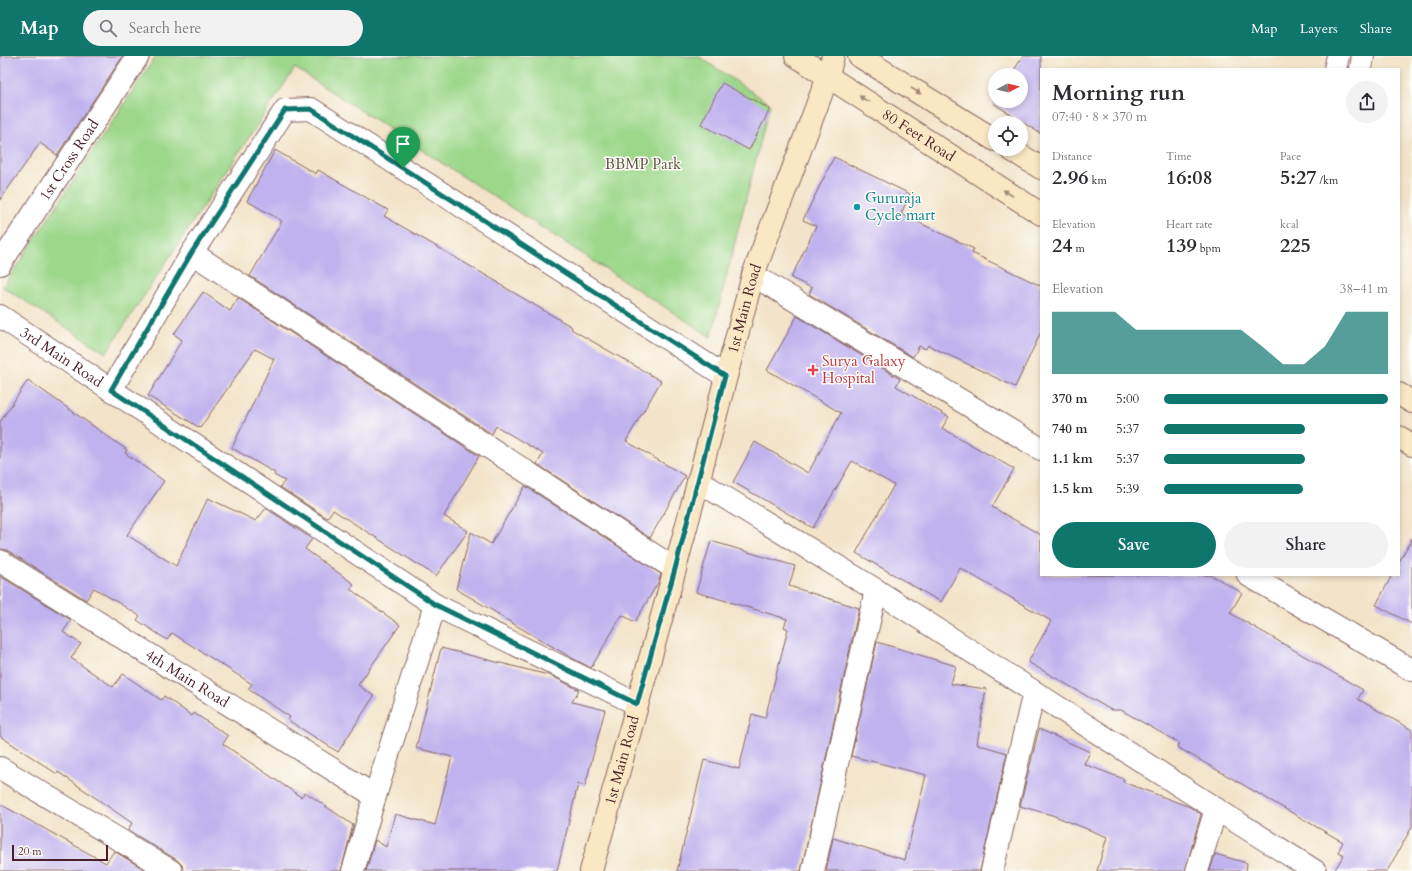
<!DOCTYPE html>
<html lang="en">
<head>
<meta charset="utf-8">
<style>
	:root { --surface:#fff; --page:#f2f2f3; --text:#2b2b33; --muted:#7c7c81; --accent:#0f766e }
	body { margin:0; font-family:Cardo,serif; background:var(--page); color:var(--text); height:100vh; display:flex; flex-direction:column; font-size:15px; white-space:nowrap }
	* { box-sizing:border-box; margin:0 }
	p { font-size:13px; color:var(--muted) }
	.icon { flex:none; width:22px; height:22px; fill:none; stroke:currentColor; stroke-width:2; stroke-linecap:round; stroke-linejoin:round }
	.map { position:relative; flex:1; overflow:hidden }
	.drawer { position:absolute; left:1040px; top:12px; width:360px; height:508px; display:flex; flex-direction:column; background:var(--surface); border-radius:0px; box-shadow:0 2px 6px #0003 }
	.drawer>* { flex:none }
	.needle { width:26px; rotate:83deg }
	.tools { position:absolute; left:988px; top:12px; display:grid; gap:8px }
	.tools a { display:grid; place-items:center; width:40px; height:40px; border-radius:50%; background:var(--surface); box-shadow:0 2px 6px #0003; font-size:20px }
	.scale { position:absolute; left:12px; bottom:10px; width:96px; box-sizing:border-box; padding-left:4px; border:2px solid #4a1f2b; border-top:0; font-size:11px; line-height:14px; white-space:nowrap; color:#4a1f2b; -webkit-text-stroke:3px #fdfcf7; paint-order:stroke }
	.pin { position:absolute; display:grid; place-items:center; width:34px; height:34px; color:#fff; margin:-41px -17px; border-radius:50% 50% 50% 0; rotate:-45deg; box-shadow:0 0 4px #0007 }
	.pin .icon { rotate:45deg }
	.round { display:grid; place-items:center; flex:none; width:42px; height:42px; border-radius:21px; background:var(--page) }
	.overview { display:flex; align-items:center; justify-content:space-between; height:68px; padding:0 12px }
	h1 { font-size:22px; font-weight:600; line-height:30px }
	.figures { display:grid; grid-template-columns:repeat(3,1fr); gap:6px; height:68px; padding:4px 12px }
	.figures div { display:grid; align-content:center }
	.figures b { font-size:20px; font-weight:600 }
	.figures small { font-size:11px; font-weight:400 }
	.figures p { font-size:11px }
	.chart { height:112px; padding:8px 12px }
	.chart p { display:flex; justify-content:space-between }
	.chart svg { width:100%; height:72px; margin-top:4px; fill:var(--accent); opacity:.7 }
	.cta { display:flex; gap:8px; margin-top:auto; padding:8px 12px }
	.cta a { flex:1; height:46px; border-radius:24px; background:var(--accent); color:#fff; font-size:16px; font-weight:600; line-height:46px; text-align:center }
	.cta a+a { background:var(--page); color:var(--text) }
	ul { padding:0 12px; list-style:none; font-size:13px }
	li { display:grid; grid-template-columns:64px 48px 1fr; align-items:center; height:30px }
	li i { height:10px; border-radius:5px; background:var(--accent) }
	header { display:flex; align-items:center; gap:24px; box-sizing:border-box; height:56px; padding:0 20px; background:var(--accent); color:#fff }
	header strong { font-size:19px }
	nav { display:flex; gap:22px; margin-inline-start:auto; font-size:14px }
	.search { width:280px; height:36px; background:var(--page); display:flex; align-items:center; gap:10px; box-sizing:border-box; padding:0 14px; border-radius:22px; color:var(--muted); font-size:15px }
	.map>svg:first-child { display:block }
</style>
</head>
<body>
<header>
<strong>Map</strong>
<div class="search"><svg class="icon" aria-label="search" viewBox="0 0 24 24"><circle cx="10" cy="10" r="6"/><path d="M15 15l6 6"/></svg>Search here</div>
<nav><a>Map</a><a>Layers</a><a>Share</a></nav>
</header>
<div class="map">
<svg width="1412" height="815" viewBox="0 0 1412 815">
	<rect width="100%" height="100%" fill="#fdfcf7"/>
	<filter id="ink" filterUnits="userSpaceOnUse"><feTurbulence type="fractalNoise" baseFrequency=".025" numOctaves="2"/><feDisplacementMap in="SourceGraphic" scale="8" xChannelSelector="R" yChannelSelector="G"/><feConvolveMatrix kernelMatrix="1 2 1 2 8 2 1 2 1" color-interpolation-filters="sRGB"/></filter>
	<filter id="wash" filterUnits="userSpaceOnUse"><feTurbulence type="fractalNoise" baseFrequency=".012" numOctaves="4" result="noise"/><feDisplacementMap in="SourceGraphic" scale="16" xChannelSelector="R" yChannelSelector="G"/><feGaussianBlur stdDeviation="0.9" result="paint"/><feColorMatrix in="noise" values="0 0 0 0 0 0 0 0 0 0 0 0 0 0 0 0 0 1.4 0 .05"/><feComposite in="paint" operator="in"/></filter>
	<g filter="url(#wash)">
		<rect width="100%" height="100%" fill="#f3e3c8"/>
		<path fill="#9cd78a" stroke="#737b5a" d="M 156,0 L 698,0 L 770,48 L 711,281 L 295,12 L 106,297 L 3,231 Z"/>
		<g id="blocks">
			<path fill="#c0b2ee" d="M 0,0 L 123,0 L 57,99 L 40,87 L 0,144 Z
				M 1023,0 L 1041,0 L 1041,78 L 993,47 L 995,44 L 1021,45 L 1021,19 L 1011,19 Z
				M 722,27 L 770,53 L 749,94 L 701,68 Z
				M 275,94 L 316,118 L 318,114 L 388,154 L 384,160 L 499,227 L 499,228 L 572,271 L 571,273 L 661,325 L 626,385 L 685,420 L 650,482 L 537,408 L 543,398 L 496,370 L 492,378 L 250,220 L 282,165 L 247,145 Z
				M 834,101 L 910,138 L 901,158 L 974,193 L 972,197 L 1041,230 L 1041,276 L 1015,331 L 928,289 L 926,293 L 919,290 L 913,301 L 809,238 L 812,232 L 791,222 L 816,170 L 803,164 Z
				M 203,236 L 230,255 L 238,242 L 479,400 L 444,460 L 468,475 L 436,520 L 333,454 L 327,462 L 280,431 L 285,425 L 274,419 L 275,417 L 232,392 L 274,303 L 255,293 L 200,372 L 148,340 L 182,284 L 174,278 Z
				M 797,260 L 900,323 L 896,330 L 949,361 L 942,372 L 1014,413 L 992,451 L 1041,479 L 1041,519 L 1211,519 L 1242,537 L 1230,557 L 1363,634 L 1358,643 L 1412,674 L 1412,771 L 1387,815 L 1334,815 L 1344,799 L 1338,796 L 1343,786 L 1177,691 L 1179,687 L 1121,654 L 1111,654 L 1028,606 L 1051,565 L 960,512 L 941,546 L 856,497 L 894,429 L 852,405 L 813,472 L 733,426 L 755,386 L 808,417 L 841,357 L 767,314 Z
				M 28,324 L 127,394 L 125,397 L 164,425 L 127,479 L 176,510 L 208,442 L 256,465 L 266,452 L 312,483 L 305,493 L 354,528 L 350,533 L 400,569 L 358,629 L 374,640 L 338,696 L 288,664 L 290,661 L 248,633 L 252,628 L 172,577 L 167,584 L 137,564 L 140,560 L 94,532 L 86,544 L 7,494 L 0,493 L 0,366 Z
				M 525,430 L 661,518 L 659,525 L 635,566 L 622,559 L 591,612 L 572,602 L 500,560 L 500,559 L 456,533 L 471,476 L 491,488 Z
				M 1412,482 L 1412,568 L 1376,549 L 1392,519 L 1399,519 L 1399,506 Z
				M 711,485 L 795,510 L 789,530 L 859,552 L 801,815 L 677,815 L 704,704 L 739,713 L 752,658 L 765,662 L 788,573 L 784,571 L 787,563 L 696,536 Z
				M 0,520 L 71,564 L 63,576 L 81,588 L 71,602 L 113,631 L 123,618 L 161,644 L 164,640 L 192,660 L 194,657 L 228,680 L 223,688 L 301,741 L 305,736 L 353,769 L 341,815 L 183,815 L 182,809 L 177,804 L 128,774 L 132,767 L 58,716 L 57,718 L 0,680 Z
				M 877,586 L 956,610 L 951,628 L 986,633 L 977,688 L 1007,697 L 980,815 L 826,815 L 833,782 L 905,804 L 926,719 L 851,700 Z
				M 441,592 L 552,620 L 579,634 L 572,646 L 605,654 L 585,730 L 578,728 L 557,815 L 366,815 L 375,784 L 386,791 L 395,758 L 435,769 L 452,701 L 416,692 Z
				M 1039,673 L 1090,696 L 1084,708 L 1124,723 L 1123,726 L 1190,751 L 1201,758 L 1185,815 L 1097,815 L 1107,781 L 1052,759 L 1020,750 Z
				M 0,748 L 106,807 L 114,795 L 147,815 L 0,815 Z
				M 1215,798 L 1247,807 L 1246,815 L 1210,815 Z"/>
		</g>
	</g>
	<g filter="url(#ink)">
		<use href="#blocks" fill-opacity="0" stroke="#856462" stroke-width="1"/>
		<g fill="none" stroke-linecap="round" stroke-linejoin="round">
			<defs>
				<g id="street">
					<path d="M 1335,13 L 1338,0"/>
					<path d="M 1361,13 L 1363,0"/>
					<path d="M 192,197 L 675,513"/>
					<path id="s1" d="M 0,208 L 138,0"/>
					<path d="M 753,219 L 1041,393"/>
					<path id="s2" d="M 0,260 L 435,549 L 637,648"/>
					<path d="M 111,334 L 192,197 L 285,54 L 311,53 L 725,320"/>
					<path d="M 698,425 L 876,534 L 1216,753 L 1315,815"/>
					<path id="s3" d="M 0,505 L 375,740"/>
					<path d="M 1248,519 L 1412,614"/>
					<path d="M 0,712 L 171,815"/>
					<path d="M 353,815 L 375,740 L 435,549"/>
					<path d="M 813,815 L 876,534"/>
					<path d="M 992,815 L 1034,636"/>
					<path d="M 1197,815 L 1216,753"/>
				</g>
				<g id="secondary">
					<path id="s4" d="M 796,0 L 1041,158"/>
					<path d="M 859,0 L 995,84"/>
					<path d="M 1010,93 L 1041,112"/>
					<path d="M 1399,338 L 1412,346"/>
					<path d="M 1399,381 L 1412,389"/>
					<path id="s5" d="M 591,815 L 675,513 L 753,219 L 828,20 L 833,0"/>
				</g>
			</defs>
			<use href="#street" stroke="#856462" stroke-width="24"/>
			<use href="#secondary" stroke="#856462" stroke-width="24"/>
			<use href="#street" stroke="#fff" stroke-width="22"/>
			<use href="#secondary" stroke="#fae7c3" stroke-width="22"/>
		</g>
		<defs><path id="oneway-solid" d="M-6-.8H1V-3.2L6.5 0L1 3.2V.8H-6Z"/></defs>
		<g fill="#a28377">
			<use href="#oneway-solid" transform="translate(916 35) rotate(32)"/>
			<use href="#oneway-solid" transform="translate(864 43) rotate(-147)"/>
			<use href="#oneway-solid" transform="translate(1008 137) rotate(-147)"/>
		</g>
	</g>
	<g fill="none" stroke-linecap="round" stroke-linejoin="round" filter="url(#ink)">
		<defs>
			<path id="route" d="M 311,53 L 725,320 L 675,513 L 637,648 L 436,549 L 111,334 L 192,196 L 285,54 Z"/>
		</defs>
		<use href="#route" stroke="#fff" stroke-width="8"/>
		<use href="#route" stroke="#0f766e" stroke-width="5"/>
	</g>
	<circle fill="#0f9aa8" stroke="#fdfcf7" stroke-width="1.5" cx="857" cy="151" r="4"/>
	<path fill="#e0444e" stroke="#fdfcf7" stroke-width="1.5" d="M811 308h4v4h4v4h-4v4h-4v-4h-4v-4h4z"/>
	<g text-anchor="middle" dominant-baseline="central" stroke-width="3" stroke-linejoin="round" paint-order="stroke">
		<g font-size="15" fill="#4a1f2b" stroke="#fdfcf7">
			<text stroke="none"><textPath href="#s4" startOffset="146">80 Feet Road</textPath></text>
			<text stroke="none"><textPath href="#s1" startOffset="125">1st Cross Road</textPath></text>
			<text stroke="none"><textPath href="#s5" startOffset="583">1st Main Road</textPath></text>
			<text stroke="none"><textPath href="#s2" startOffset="74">3rd Main Road</textPath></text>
			<text stroke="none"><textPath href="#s3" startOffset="221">4th Main Road</textPath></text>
			<text stroke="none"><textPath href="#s5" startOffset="115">1st Main Road</textPath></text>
		</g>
		<g font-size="15" fill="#635648" stroke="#fdfcf7">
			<text x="643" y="108">BBMP Park</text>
		</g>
		<g font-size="15" fill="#0d838f" stroke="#fdfcf7" text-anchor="start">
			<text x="865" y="142">Gururaja<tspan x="865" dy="17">Cycle mart</tspan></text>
		</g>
		<g font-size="15" fill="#be3a42" stroke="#fdfcf7" text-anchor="start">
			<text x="822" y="305">Surya Galaxy<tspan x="822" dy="17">Hospital</tspan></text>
		</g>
	</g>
</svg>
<div class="tools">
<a><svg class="needle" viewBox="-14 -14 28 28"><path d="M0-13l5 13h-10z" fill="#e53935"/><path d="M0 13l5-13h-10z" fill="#7c7c81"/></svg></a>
<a><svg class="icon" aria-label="locate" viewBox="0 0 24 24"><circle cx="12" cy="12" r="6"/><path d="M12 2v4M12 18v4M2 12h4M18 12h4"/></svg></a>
</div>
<div class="scale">20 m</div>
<div class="pin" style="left:403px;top:112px;background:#1e9e55"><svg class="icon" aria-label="arrive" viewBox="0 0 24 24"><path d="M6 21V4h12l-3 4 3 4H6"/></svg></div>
<section class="drawer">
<div class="overview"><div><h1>Morning run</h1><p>07:40 · 8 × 370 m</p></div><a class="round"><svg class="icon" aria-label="share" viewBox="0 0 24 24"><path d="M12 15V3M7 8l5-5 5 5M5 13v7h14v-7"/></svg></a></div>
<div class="figures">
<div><p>Distance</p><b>2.96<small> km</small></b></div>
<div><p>Time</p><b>16:08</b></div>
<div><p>Pace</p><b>5:27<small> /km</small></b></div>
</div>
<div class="figures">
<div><p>Elevation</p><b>24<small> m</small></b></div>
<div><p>Heart rate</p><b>139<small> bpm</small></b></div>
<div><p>kcal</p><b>225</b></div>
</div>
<div class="chart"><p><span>Elevation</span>38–41 m</p>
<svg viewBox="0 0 160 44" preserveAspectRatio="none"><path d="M0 44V6L10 6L20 6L30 6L40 17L50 17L60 17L70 17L80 17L90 17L100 27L110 38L120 38L130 27L140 6L150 6L160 6V44z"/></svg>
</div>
<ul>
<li><b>370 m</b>5:00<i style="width:100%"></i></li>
<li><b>740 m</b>5:37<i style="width:63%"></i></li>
<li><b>1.1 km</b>5:37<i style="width:63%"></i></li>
<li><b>1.5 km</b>5:39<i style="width:62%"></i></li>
</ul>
<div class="cta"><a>Save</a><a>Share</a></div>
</section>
</div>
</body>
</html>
